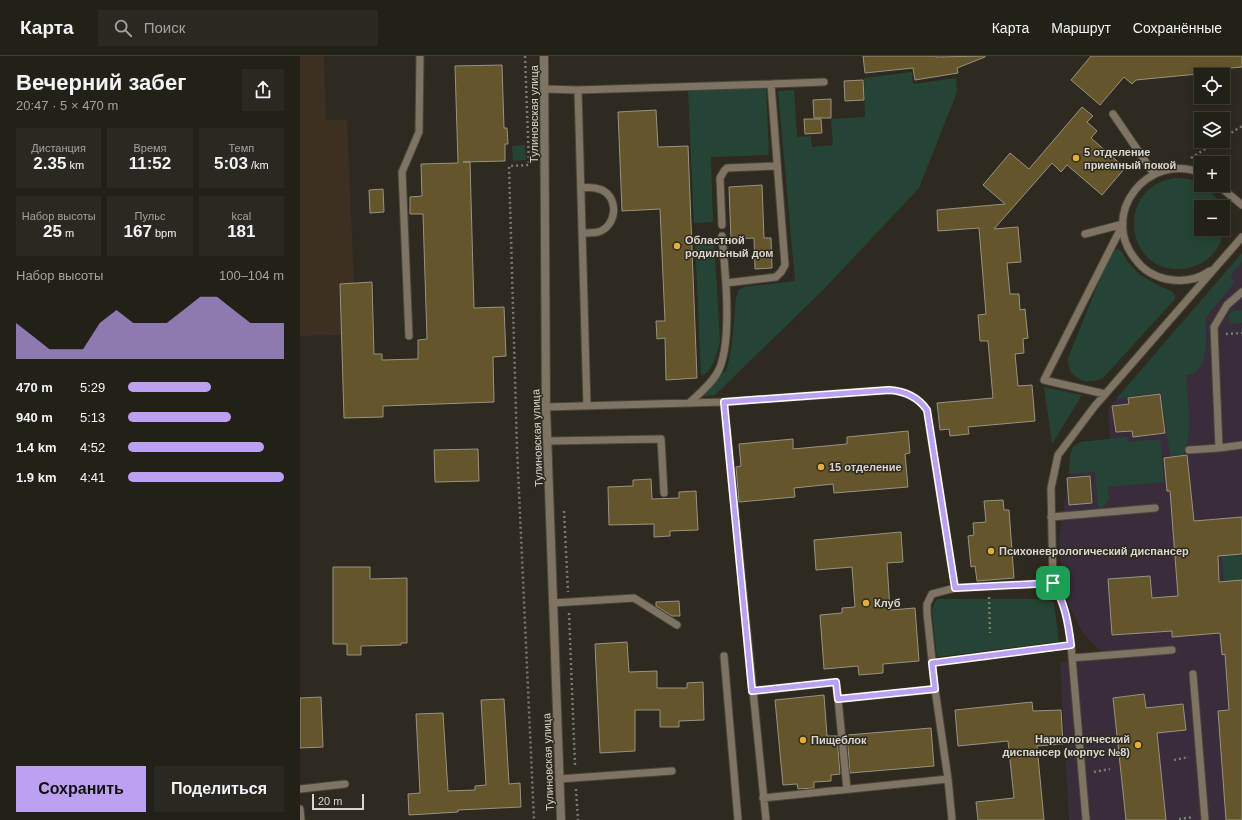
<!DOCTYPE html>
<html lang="ru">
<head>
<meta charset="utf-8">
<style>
	:root { --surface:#222017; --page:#2a2820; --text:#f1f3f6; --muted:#a2a3a1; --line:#3f3e36; --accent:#bca0f2 }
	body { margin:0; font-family:Arial,sans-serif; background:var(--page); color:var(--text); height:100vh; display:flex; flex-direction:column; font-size:15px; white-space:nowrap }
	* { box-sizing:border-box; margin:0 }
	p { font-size:13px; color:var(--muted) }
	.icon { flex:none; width:22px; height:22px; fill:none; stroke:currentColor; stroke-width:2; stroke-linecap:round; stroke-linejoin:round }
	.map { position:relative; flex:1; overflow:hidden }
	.side { display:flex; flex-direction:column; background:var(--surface); width:300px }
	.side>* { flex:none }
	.fabs { position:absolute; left:894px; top:12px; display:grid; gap:8px }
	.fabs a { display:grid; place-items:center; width:36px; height:36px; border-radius:0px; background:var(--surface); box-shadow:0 2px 10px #0003,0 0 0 1px var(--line); font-size:20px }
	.scale { position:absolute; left:12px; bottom:10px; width:52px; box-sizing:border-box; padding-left:4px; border:2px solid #d9d6cf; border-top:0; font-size:11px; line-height:14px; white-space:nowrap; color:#d9d6cf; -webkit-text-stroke:3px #2e2a1f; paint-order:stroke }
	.pin { position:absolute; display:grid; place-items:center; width:34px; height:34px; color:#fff; margin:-17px; border-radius:8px; box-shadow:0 2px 6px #0006 }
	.round { display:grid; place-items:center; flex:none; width:42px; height:42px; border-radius:0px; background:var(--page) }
	.head { display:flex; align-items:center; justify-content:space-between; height:68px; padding:0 16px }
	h1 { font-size:22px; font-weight:800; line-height:30px }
	.metrics { display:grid; grid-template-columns:repeat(3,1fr); gap:6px; height:68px; padding:4px 16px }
	.metrics div { display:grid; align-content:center; border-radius:0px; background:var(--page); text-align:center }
	.metrics b { font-size:17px; font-weight:800 }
	.metrics small { font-size:11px; font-weight:400 }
	.metrics p { font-size:11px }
	.chart { height:112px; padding:8px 16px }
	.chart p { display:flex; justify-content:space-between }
	.chart svg { width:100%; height:72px; margin-top:4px; fill:var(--accent); opacity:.7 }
	.primary-button { display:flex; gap:8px; margin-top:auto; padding:8px 16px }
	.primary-button a { flex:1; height:46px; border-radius:0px; background:var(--accent); color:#111; font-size:16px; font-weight:800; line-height:46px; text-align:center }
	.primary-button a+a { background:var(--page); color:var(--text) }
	ul { padding:0 16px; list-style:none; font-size:13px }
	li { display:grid; grid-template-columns:64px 48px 1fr; align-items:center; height:30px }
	li i { height:10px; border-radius:5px; background:var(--accent) }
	header { display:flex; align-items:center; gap:24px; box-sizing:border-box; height:56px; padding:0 20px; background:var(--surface); border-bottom:1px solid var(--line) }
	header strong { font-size:19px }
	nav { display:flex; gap:22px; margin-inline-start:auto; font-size:14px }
	.search { width:280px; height:36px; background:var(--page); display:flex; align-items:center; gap:10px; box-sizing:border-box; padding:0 14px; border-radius:0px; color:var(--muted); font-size:15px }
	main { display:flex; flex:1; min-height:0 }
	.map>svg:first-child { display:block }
</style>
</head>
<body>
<header>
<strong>Карта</strong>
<div class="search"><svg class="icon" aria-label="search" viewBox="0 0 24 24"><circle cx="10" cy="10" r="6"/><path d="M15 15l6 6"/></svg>Поиск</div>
<nav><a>Карта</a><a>Маршрут</a><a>Сохранённые</a></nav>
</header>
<main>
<section class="side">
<div class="head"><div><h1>Вечерний забег</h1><p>20:47 · 5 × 470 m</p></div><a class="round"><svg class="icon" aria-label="share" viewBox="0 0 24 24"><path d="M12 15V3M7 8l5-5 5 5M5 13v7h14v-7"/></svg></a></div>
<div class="metrics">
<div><p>Дистанция</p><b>2.35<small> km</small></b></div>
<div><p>Время</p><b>11:52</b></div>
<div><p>Темп</p><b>5:03<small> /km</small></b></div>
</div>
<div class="metrics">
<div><p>Набор высоты</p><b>25<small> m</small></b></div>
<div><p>Пульс</p><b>167<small> bpm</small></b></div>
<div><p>kcal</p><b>181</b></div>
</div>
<div class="chart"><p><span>Набор высоты</span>100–104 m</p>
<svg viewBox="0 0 160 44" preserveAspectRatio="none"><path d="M0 44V22L10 30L20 38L30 38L40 38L50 22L60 14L70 22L80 22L90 22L100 14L110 6L120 6L130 14L140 22L150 22L160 22V44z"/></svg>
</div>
<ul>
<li><b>470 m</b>5:29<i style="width:53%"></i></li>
<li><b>940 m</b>5:13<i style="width:66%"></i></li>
<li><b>1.4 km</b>4:52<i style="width:87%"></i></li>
<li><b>1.9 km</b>4:41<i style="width:100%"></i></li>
</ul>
<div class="primary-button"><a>Сохранить</a><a>Поделиться</a></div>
</section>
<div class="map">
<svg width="942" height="764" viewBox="0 0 942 764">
	<rect width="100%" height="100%" fill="#2e2a1f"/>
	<path fill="#3d2f22" d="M 0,0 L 24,0 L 26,64 L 47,64 L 54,227 L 40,228 L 42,279 L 0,280 Z"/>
	<path fill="#392d3b" d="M 942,197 L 942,764 L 769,764 L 760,607 L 806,601 L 782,576 L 768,547 L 762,518 L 759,481 L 769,418 L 770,399 L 773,391 L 780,386 L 810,383 L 808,353 Z"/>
	<path fill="#264435" d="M 612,16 L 613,28 L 656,22 L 657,36 L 619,132 L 523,234 L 415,339 L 403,340 L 427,313 L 432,288 L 436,242 L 439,234 L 444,231 L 495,225 L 478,35 L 494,34 L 497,81 L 511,80 L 512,91 L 533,89 L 531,63 L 565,61 L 564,22 Z
		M 466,30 L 469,99 L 411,101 L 413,166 L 394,167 L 388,33 Z
		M 225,89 L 226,104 L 213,105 L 212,90 Z
		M 875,122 C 896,121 913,132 921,151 L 901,151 L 901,173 L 923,173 L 923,157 C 927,172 922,188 912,199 C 904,207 893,212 881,213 C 823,216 816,130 875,122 Z
		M 414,183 L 420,286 C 417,297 413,316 401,320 L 395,184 Z
		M 818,193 L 822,196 L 827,205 L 839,218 L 859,230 L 873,236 L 875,240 L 875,243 L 803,322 C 787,330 767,323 768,302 L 811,196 Z
		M 942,197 L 942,206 L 930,220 L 935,226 L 906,261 C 905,276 910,307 895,316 C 892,318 889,318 886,319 C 887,344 894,375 883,399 L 870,400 L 861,336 L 816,343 Z
		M 942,254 L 942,267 C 933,268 929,269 928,259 C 932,254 937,255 942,254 Z
		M 744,331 L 782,339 L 752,388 Z
		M 828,381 L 828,386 L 860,383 L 864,426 L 808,431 C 809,440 810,450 798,453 L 795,416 L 769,418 L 770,399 L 773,391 L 780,386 Z
		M 937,464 L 939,500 L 942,500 L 942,524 L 924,525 L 919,465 Z
		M 638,543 L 742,543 L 752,545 L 754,547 L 759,586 L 637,601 L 632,554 L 635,546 Z"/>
	<path fill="#64552a" stroke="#979285" d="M 563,0 L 636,0 L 636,1 L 685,0 L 685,1 L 657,12 L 658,17 L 615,24 L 613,12 L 565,17 Z
		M 791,0 L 942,0 L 942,11 L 897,15 L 898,18 L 836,24 L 832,28 L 824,21 L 800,49 L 771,24 Z
		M 202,9 L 204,72 L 207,72 L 208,88 L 205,88 L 205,105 L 163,106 L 170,106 L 174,252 L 204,251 L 206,300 L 193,301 L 194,346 L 83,350 L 83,361 L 44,362 L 40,228 L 72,226 L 74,298 L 82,298 L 82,304 L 118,303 L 118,284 L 127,283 L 123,158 L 110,158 L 110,141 L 122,140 L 121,108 L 158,107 L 155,10 Z
		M 563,24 L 564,44 L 545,45 L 544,25 Z
		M 531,43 L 531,62 L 514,62 L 513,44 Z
		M 782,51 L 793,60 L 787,66 L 797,75 L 791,82 L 825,112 L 802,139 L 767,109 L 761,116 L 752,107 L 694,173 L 718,171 L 721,206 L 707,207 L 710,238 L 719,238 L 720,254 L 725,253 L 728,282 L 723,283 L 724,297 L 715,298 L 718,330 L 732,329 L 735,365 L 668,371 L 669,378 L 650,380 L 649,373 L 640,374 L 637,347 L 693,342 L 688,285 L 680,285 L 678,259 L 686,258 L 679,172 L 638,175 L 637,154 L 705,148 L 683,129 L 710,97 L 729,113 Z
		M 356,54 L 358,91 L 388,90 L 397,322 L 366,324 L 365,282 L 357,283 L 356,265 L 365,265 L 360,153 L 322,155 L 318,56 Z
		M 504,63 L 521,63 L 522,77 L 505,78 Z
		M 462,129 L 464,182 L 471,182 L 472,212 L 455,213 L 454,182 L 431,183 L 429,131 Z
		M 83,133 L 84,156 L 70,157 L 69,134 Z
		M 860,338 L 865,377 L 833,381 L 832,375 L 816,376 L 812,350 L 829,348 L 828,342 Z
		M 608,375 L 610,397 L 605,398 L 608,431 L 534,437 L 533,428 L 494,432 L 495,441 L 439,446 L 436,411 L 441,410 L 439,388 L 493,383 L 493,393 L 547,388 L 547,381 Z
		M 178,393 L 179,425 L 135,426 L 134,394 Z
		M 887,399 L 894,465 L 942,461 L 942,498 L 918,500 L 919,526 L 942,524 L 942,764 L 926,764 L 918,655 L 929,654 L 925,598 L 922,599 L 920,577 L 872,581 L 872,575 L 812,579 L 808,523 L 850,520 L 852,542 L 878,540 L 870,435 L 867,435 L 864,402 Z
		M 790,420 L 792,447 L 769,449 L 767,422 Z
		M 351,423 L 352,443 L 379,442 L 379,436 L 396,435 L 398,474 L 370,475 L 370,480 L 354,481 L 354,468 L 309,469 L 308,431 L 333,430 L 333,424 Z
		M 703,444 L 704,454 L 709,454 L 714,522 L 677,525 L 675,510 L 671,511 L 668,480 L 674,479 L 673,467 L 686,466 L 684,445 Z
		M 601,476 L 603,506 L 587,507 L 590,554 L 615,552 L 619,605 L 583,608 L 583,617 L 559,619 L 558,610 L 524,613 L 520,559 L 542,557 L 542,552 L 555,551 L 552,511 L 516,514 L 514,484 Z
		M 33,511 L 70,511 L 70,523 L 107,522 L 107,587 L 101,587 L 101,589 L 61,590 L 61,599 L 47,599 L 47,588 L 33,588 Z
		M 379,545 L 380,560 L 372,560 L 356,550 L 356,546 Z
		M 327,586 L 329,616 L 357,615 L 357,632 L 387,632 L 387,627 L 403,626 L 404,664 L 379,665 L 379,671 L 360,671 L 360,654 L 335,654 L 335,695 L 300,697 L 295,588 Z
		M 844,638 L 846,652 L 883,648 L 886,674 L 857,677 L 866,764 L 826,764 L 813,642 Z
		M 524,639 L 527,680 L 537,680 L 540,718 L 531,719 L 531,725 L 514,726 L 514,732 L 498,733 L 497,728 L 483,729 L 475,644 Z
		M 21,641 L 23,691 L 0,692 L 0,642 Z
		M 204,643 L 209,728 L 220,727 L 221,751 L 158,754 L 158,756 L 109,759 L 108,738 L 120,737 L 116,658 L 143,657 L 148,735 L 175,734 L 175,730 L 186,729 L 181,644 Z
		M 732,646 L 733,655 L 761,654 L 763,688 L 737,690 L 744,764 L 678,764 L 676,746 L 714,742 L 708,685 L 658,690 L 655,654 Z
		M 631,672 L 634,710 L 550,717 L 547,679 Z"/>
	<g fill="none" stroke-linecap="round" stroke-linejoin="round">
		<defs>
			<path id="lane" d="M 471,28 L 524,26
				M 244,33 L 278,34 L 471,28 L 485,209 L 481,216 L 476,221 L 426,227
				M 278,34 L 287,350
				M 813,58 L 854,118
				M 901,117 C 847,95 798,159 836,204 C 843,214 854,220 866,223 C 881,226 897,224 910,215
				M 918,129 L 942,149
				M 281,132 C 288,131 295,131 302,134 C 320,143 316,171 298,176 C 293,177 287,177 282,177
				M 422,169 L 420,122 L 424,115 L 427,112 L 477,110
				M 785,178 L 823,168
				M 942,236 L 927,249 L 914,271 L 919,392 L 942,389
				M 109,280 L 102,116 L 119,76 L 120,0
				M 805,338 L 744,324 L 822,170
				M 424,346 L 466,764
				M 389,347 C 399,338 409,330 416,319 C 434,292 425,213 422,180
				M 246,351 L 424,346 L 589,334 C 605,335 618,341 627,354 L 655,532 L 753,527 L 751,432 L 758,399 L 794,351 L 942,181
				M 248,385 L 361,383 L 364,437
				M 889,394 L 919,392
				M 751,461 L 855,452
				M 753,527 C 765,548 768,565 771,589 L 786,764
				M 253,547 L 334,542 L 377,569
				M 424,600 L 438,764
				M 772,602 L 872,594
				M 893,618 L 905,764
				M 453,635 L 536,626 L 538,643 L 635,633
				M 538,643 L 547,733
				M 259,723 L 372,715
				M 648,723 L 652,764
				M 0,733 L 45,728
				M 463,742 L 648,723 L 635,633 L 627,557 L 627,548 L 632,538 L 655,532
				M 0,753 L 1,764"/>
			<path id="street" d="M 244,0 L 246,351 L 261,764"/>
		</defs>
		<use href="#lane" stroke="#49463b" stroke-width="9"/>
		<use href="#street" stroke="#49463b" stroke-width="10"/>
		<path stroke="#7e7a71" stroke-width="2.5" stroke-dasharray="2 3" stroke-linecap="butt" d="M 225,0 L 229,109 L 209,110 L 217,392 L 234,764
			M 923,82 L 942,70
			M 891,102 L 918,85
			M 926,278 L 942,277
			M 264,455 L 268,536
			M 689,541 L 690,577
			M 269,557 L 275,710
			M 643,605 L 759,590
			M 874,704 L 889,701
			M 794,716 L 810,713
			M 276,733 L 278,764
			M 879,763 L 894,761"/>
		<use href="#lane" stroke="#7f7463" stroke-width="7"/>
		<use href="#street" stroke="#7f7463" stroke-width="8"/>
	</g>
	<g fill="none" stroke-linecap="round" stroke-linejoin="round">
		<defs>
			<path id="route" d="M 589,334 C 605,335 618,341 627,354 L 655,532 L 753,527 C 765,548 768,565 771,589 L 632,607 L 635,633 L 538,643 L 536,626 L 452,635 L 424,346 Z"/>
		</defs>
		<use href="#route" stroke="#fff" stroke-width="8"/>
		<use href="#route" stroke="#bca0f2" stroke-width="5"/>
	</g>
	<g fill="#e3ae35" stroke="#2e2a1f" stroke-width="1.5">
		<circle cx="776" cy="102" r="4"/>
		<circle cx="377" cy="190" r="4"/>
		<circle cx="521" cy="411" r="4"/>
		<circle cx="691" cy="495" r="4"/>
		<circle cx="566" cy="547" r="4"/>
		<circle cx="503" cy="684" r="4"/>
		<circle cx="838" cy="689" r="4"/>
	</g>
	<g text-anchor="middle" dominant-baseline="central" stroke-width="3" stroke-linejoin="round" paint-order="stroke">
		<g font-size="11" fill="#d9d6cf" stroke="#2e2a1f">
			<text transform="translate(234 58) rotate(-90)">Тулиновская улица</text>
			<text transform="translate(237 382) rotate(-92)">Тулиновская улица</text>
			<text transform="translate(248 706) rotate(-92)">Тулиновская улица</text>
		</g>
		<g font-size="11" font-weight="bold" fill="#d9d6cf" stroke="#2e2a1f" text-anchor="start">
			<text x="784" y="96">5 отделение<tspan x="784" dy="13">приемный покой</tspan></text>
			<text x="385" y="184">Областной<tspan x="385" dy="13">родильный дом</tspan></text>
			<text x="529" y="411">15 отделение</text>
			<text x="699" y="495">Психоневрологический диспансер</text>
			<text x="574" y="547">Клуб</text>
			<text x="830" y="683" text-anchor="end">Наркологический<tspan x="830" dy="13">диспансер (корпус №8)</tspan></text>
			<text x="511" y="684">Пищеблок</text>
		</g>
	</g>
</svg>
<div class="fabs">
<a><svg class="icon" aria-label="locate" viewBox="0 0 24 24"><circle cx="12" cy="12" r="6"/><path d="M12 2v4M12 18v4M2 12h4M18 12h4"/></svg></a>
<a><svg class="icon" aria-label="layers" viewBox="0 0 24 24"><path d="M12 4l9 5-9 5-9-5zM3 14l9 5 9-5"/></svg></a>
<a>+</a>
<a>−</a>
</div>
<div class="scale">20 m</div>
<div class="pin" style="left:753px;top:527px;background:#1e9e55"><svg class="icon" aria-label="arrive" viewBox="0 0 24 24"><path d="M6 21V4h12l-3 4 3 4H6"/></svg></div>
</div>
</main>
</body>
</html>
